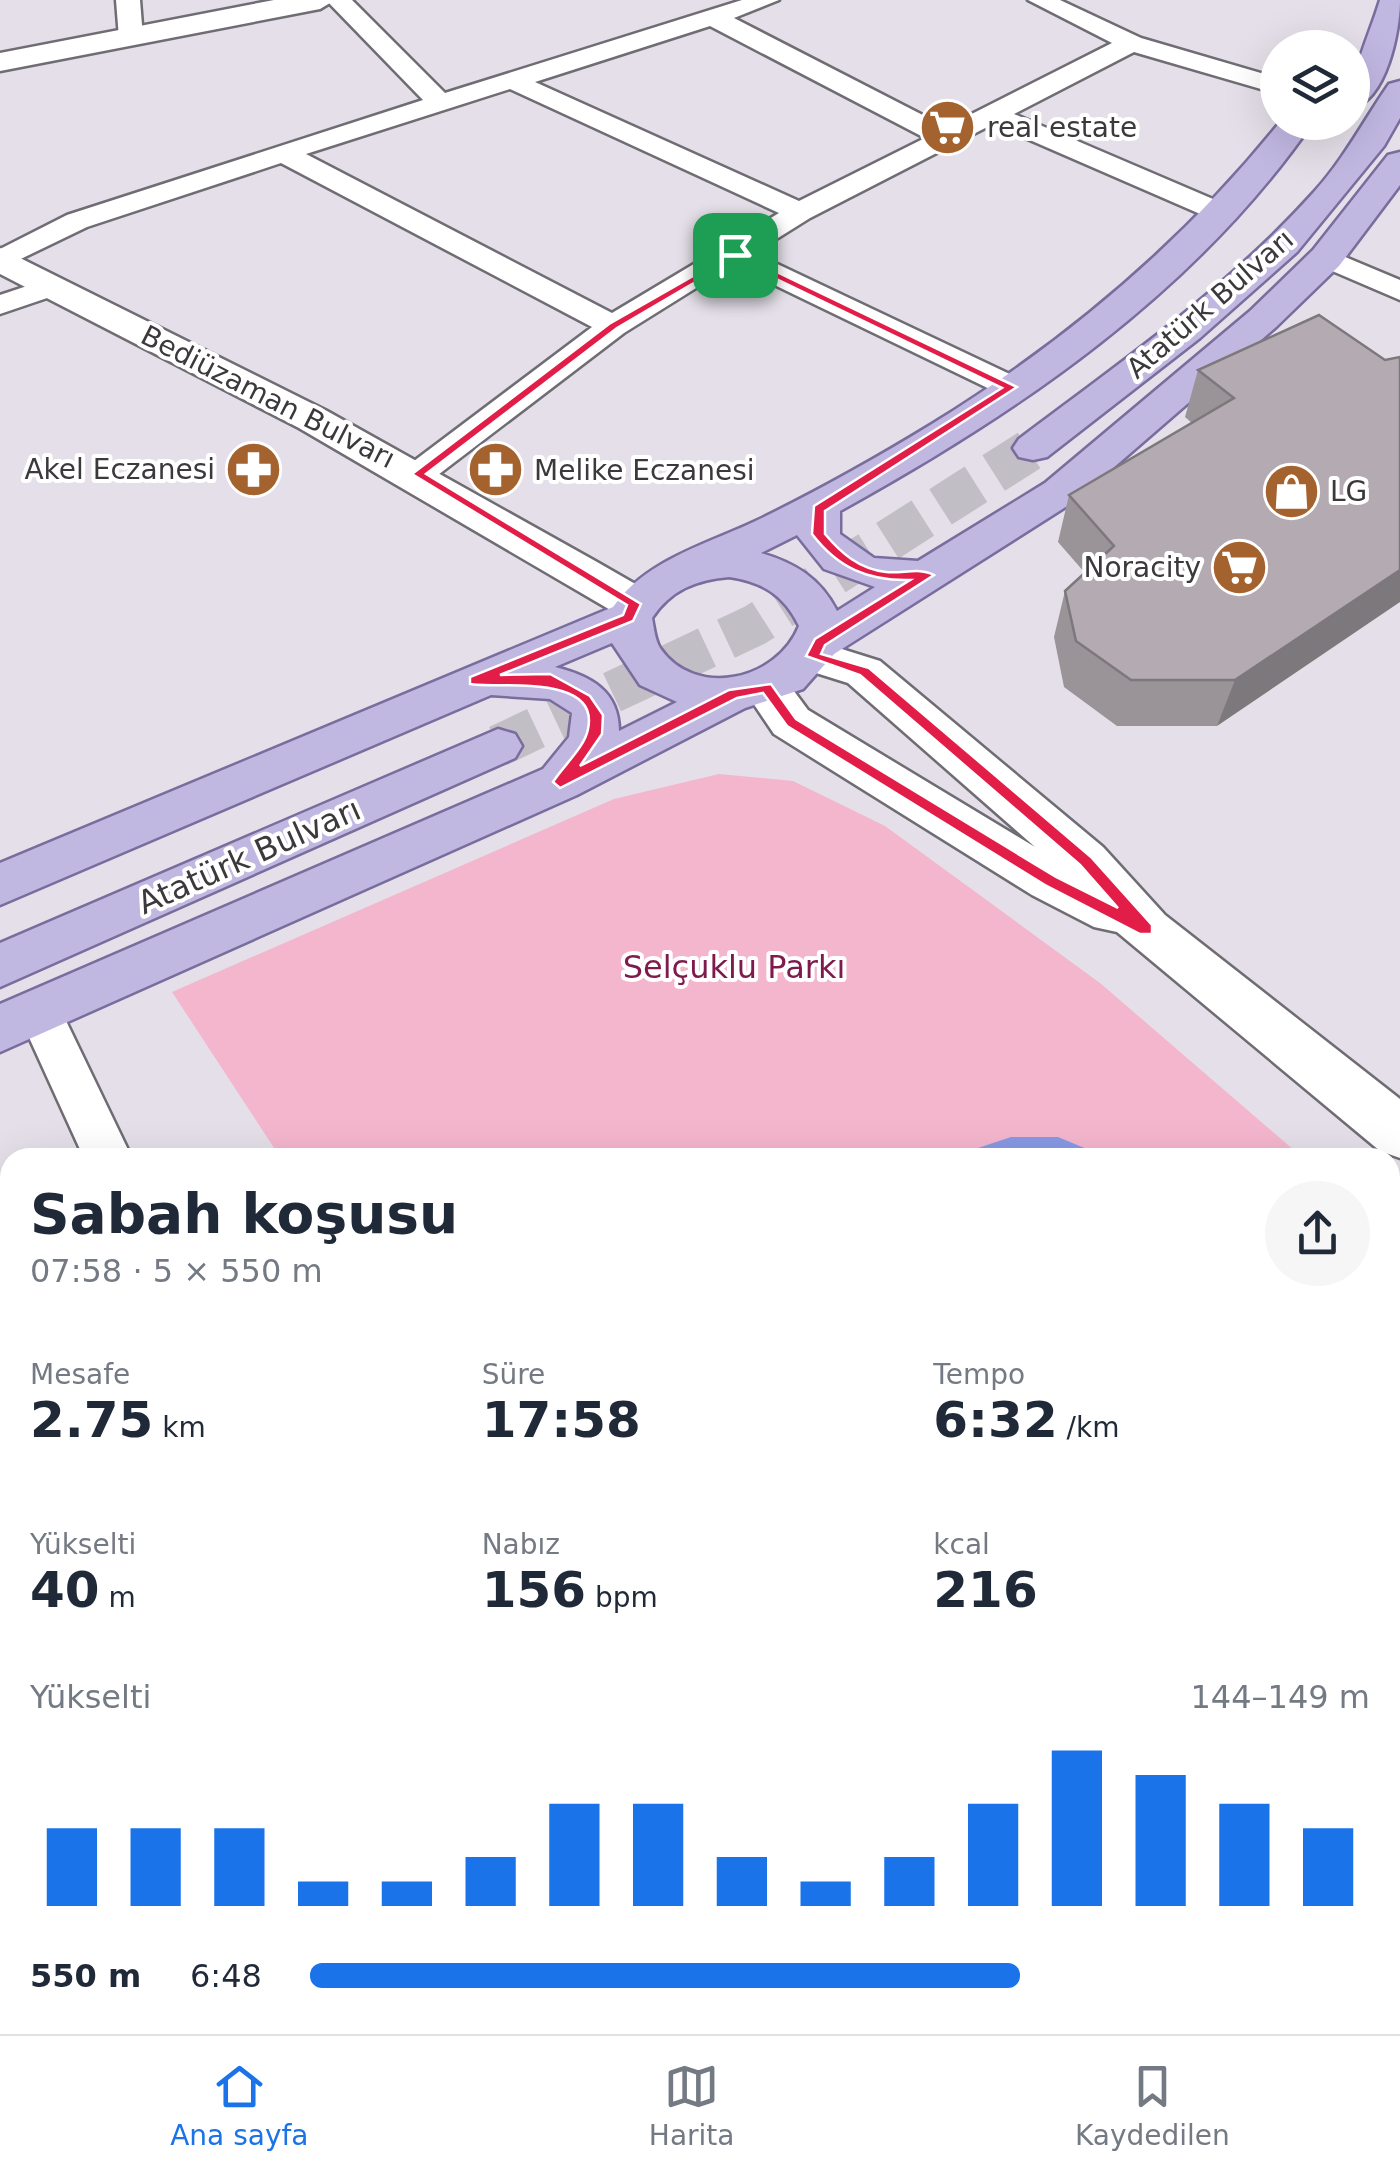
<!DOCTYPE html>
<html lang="tr">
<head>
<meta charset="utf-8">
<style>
	:root { --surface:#fff; --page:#f6f6f7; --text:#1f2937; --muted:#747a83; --line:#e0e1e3; --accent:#1a73e8 }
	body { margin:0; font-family:"DejaVu Sans",sans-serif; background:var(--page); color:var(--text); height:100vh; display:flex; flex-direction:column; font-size:38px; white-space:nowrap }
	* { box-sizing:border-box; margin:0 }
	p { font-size:32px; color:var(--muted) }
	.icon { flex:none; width:55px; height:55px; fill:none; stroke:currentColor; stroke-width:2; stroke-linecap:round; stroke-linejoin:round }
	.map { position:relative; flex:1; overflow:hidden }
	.details { position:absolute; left:0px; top:1148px; width:1400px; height:888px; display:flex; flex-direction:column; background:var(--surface); border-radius:30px 30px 0 0; box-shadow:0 10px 40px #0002 }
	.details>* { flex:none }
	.tools { position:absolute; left:1260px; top:30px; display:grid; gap:20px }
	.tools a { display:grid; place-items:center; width:110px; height:110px; border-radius:50%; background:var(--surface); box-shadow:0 10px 40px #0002; font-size:50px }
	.pin { position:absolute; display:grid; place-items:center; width:85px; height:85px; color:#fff; margin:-42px; border-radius:20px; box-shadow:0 5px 15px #0006 }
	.round { display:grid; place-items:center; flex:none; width:105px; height:105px; border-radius:52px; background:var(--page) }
	.headline { display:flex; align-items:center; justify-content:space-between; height:170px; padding:0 30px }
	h1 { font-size:55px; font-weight:600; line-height:75px }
	.stats { display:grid; grid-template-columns:repeat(3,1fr); gap:15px; height:170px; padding:10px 30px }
	.stats div { display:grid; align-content:center }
	.stats b { font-size:50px; font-weight:600 }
	.stats small { font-size:28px; font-weight:400 }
	.stats p { font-size:28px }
	.chart { height:280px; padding:20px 30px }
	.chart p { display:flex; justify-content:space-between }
	.chart svg { width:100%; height:180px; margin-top:10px; stroke:var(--accent); stroke-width:6 }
	ul { padding:0 30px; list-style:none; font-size:32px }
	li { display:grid; grid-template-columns:160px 120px 1fr; align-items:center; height:75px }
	li i { height:25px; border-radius:12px; background:var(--accent) }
	.menu { display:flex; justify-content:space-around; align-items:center; height:140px; border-top:2px solid var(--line); background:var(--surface); font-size:28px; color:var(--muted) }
	.menu a { display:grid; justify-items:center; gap:5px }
	.menu .current { color:var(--accent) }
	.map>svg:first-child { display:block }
</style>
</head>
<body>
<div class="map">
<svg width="1400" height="2034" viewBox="0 0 1400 2034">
	<rect width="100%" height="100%" fill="#e4dfe8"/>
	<path fill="#f4b6cd" d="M 719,774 L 793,781 L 885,826 L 1100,983 L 1302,1157 L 280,1157 L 172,992 L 614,799 Z
		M 1390,1234 L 1400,1242 L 1400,1477 L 1390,1485 Z
		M 617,2025 L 757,2025 L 747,2034 L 622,2034 Z"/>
	<path fill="#8699e4" d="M 1011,1137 L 1058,1137 L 1106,1157 L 968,1157 L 975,1149 Z"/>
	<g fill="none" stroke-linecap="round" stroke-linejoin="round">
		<path stroke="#c2bec6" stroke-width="42" stroke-dasharray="42 21" stroke-linecap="butt" d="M 498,746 L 755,625 L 1033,448"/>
		<defs>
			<path id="minor" d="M 116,0 L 140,0 L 143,38 L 140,43 L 131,45 L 119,38 Z
				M 326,0 L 352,0 L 445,93 L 742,0 L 779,0 L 734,18 L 946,127 L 1112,43 L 1028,0 L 1060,0 L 1141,38 L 1278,78 L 1278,94 L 1134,52 L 1014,114 L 1234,208 L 1238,214 L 1234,220 L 1214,220 L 993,124 L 810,218 L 754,253 L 1022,380 L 1027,387 L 1022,394 L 1000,394 L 733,265 L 624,333 L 430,481 L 406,481 L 401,474 L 406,467 L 592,327 L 281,163 L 87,227 L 0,269 L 0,249 L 67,215 L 423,100 ZM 710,26 L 925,138 L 799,201 L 535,82 ZM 510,89 L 779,213 L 612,313 L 306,154 Z
				M 1326,249 L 1400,280 L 1400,300 L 1316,264 L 1311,258 L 1316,252 Z
				M 48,279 L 59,282 L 63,288 L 59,294 L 0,314 L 0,295 Z
				M 39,993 L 55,998 L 132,1158 L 84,1158 L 17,1011 L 23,998 Z
				M 10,1483 L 10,1539 L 0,1544 L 0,1488 Z
				M 499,2025 L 565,2025 L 569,2034 L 503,2034 Z"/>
			<path id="tertiary" d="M 274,0 L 335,0 L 320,9 L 0,71 L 0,53 Z
				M 0,248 L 327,411 L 597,562 L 651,593 L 657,604 L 651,615 L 635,619 L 619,615 L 299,428 L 0,274 Z"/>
			<path id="secondary" d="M 813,640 L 880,661 L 1103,847 L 1165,915 L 1400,1099 L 1400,1158 L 1380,1151 L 1117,932 L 1094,927 L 1032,895 L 774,734 L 743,688 L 749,676 C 781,667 790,686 808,710 L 1035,847 L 848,683 L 797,667 L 790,656 L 797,645 Z"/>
			<path id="primary" d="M 1380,0 L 1400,0 C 1400,30 1387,100 1352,108 C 1352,66 1368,40 1380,0 Z
				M 1400,81 L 1400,118 L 1384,146 L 1297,252 L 1200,338 L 1047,457 L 1033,460 L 1019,457 L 1013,448 L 1019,439 C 1121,362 1228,288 1314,192 C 1344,159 1364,120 1389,84 Z
				M 1280,122 L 1313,122 C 1196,292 1018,413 840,511 L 840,534 L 874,558 L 918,561 L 1045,483 L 1250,311 L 1313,250 L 1388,155 L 1400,152 L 1400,185 L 1339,266 L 1276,327 L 1075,501 L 834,654 L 803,689 L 745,708 L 577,795 L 0,1052 L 0,1004 L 543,769 L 569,737 L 572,713 L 550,699 L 491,695 L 0,905 L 0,863 L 613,607 C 648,557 713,543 766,516 C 823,488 878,457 932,424 C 1065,342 1182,244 1280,122 ZM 797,535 L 824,569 L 875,587 L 837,611 C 820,578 795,563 761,553 ZM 729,577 C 763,582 784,595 799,626 C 777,681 695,699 660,648 C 655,640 654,628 652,618 C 671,590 695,580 729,577 ZM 612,643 L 640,685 L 677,702 L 619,731 C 619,691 591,676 555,667 Z
				M 498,729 L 515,734 L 522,746 L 515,758 L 0,987 L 0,943 Z"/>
		</defs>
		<use href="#minor" stroke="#706c73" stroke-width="5"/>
		<use href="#tertiary" stroke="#706c73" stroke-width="5"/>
		<use href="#secondary" stroke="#706c73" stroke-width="5"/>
		<use href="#primary" stroke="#786d9c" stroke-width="5"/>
		<use href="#minor" fill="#fff" fill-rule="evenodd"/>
		<use href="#tertiary" fill="#fff" fill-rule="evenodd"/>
		<use href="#secondary" fill="#fff" fill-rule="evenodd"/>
		<use href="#primary" fill="#c1b8e2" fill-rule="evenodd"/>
	</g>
	<path fill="#9a9398" d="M 1385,360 L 1217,726 L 1117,726 L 1064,687 L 1054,637 L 1065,591 L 1085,573 L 1058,542 L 1069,495 L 1192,423 L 1185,417 L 1198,370 Z"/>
	<path fill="#7d787c" d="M 1400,570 L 1400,602 L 1217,726 L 1235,680 Z
		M 10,1392 L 10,1432 L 0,1438 L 0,1398 Z
		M 10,2022 L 10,2025 L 49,2025 L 35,2034 L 0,2034 L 0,2028 Z"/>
	<path fill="#b3abb1" stroke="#7d787c" stroke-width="2.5" d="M 1319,315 L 1385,360 L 1400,357 L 1400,570 L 1235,680 L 1131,680 L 1076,641 L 1065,591 L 1114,546 L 1069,495 L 1234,398 L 1198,370 Z
		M 0,1186 L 6,1188 L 10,1193 L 10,1392 L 0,1398 Z
		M 10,1691 L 10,2022 L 0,2028 L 0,1697 Z"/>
	<path fill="#e11d48" stroke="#fff" stroke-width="2.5" fill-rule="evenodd" d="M 735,252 L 1017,387 L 825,511 L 825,534 C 841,553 859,569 886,572 C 902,574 920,567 934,575 L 825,645 L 821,654 L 869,668 L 1091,857 L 1152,925 L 1152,934 L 1140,934 L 1045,885 L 787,726 L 763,693 L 737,698 L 560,788 L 553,782 C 563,766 585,747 588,729 C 600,673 498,689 470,684 L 470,677 L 623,615 L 627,605 L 412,474 L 609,324 ZM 735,259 L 1002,388 L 814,506 L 812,534 C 838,568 868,581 910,580 L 815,639 L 806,656 L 860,675 L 1080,865 L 1118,908 L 1056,877 L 796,719 L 771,684 L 729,690 L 580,766 L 602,734 L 603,715 L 590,696 L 550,674 L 500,675 L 633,621 L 641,604 L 426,474 L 617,328 Z"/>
	<defs>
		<symbol id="supermarket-disc" viewBox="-11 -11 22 22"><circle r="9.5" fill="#a4632e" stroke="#fff"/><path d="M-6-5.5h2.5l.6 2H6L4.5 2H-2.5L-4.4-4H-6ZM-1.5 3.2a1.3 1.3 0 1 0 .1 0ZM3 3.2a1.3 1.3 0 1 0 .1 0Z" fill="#fff"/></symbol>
		<symbol id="pharmacy-disc" viewBox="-11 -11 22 22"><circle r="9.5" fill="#a4632e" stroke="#fff"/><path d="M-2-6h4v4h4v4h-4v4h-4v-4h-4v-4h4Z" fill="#fff"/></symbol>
		<symbol id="shop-disc" viewBox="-11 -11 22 22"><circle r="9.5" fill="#a4632e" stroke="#fff"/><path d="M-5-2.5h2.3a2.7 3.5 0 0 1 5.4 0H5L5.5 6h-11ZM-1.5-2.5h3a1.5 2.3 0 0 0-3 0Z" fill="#fff"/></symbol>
	</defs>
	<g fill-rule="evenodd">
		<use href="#supermarket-disc" x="916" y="96" width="63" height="63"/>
		<use href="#pharmacy-disc" x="222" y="438" width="63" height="63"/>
		<use href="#pharmacy-disc" x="464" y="438" width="63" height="63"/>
		<use href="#shop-disc" x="1260" y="460" width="63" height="63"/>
		<use href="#supermarket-disc" x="1208" y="536" width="63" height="63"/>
	</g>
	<g text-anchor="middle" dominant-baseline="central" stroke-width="8" stroke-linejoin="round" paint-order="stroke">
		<g font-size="28" fill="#3c393d" stroke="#fff" text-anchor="start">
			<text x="987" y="127">real estate</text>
			<text x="215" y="469" text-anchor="end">Akel Eczanesi</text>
			<text x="534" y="470">Melike Eczanesi</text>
			<text x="1330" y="491">LG</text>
			<text x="1201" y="567" text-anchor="end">Noracity</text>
		</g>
		<g font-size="28" fill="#3c393d" stroke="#fff">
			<text transform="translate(1210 304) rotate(-41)">Atatürk Bulvarı</text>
			<text transform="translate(268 397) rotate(27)">Bediüzaman Bulvarı</text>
		</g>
		<g font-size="32" fill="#3c393d" stroke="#fff">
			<text transform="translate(249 856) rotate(-24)">Atatürk Bulvarı</text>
		</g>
		<g font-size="32" fill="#7f1a4c" stroke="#fff">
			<text x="734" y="967">Selçuklu Parkı</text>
		</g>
	</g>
</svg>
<div class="tools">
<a><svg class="icon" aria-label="layers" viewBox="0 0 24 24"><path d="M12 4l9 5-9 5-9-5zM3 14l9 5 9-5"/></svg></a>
</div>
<div class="pin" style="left:735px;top:255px;background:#1e9e55"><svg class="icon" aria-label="arrive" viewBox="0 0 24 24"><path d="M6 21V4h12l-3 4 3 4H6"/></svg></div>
<section class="details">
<div class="headline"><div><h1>Sabah koşusu</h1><p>07:58 · 5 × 550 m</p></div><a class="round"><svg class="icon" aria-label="share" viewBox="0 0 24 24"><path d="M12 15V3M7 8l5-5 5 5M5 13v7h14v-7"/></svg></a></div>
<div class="stats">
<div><p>Mesafe</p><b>2.75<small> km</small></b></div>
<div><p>Süre</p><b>17:58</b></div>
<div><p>Tempo</p><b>6:32<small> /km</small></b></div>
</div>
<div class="stats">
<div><p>Yükselti</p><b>40<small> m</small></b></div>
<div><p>Nabız</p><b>156<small> bpm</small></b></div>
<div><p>kcal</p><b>216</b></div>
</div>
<div class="chart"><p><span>Yükselti</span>144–149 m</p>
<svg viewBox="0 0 160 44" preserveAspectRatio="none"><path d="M5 44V25M15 44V25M25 44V25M35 44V38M45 44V38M55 44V32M65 44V19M75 44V19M85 44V32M95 44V38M105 44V32M115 44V19M125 44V6M135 44V12M145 44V19M155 44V25"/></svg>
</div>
<ul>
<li><b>550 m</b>6:48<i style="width:67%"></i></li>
</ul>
</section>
</div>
<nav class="menu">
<a class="current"><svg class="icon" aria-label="home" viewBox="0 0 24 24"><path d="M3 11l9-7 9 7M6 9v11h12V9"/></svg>Ana sayfa</a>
<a><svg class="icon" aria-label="map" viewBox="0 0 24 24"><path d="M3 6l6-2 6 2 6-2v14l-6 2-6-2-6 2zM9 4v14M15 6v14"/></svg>Harita</a>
<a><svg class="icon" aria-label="saved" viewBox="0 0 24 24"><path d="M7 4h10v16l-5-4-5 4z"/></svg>Kaydedilen</a>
</nav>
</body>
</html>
